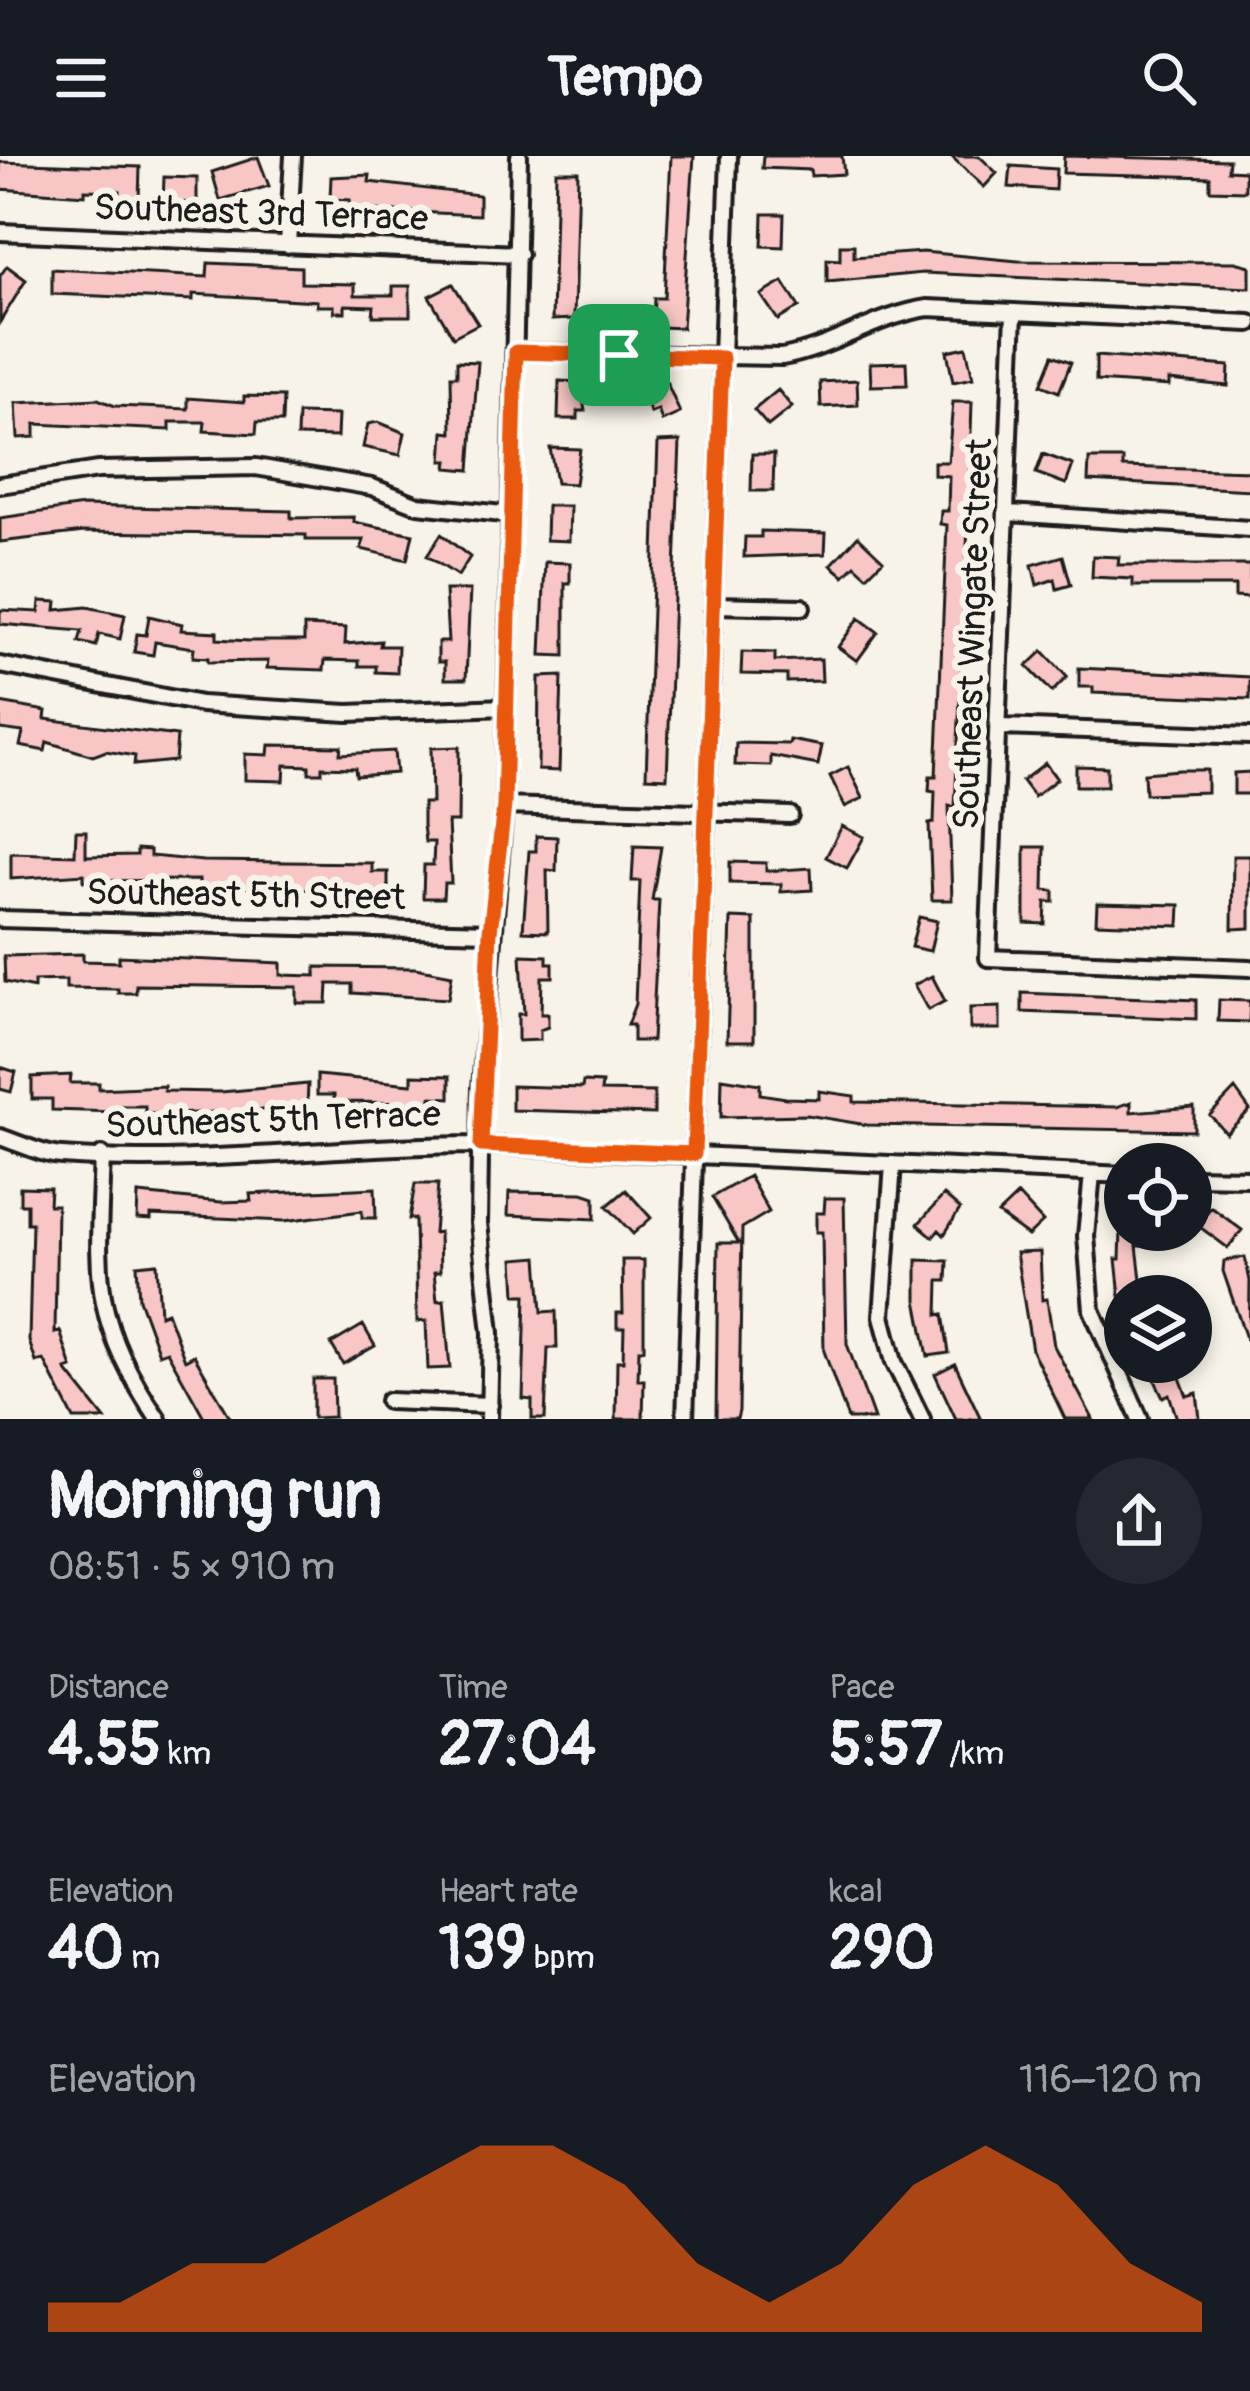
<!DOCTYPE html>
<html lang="en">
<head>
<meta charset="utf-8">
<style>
	:root { --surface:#171b24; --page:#242831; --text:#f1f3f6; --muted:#9ea1a6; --accent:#ea580c }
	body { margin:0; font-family:Pangolin,sans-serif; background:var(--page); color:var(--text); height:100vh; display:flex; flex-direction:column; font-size:45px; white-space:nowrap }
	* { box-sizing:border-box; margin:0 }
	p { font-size:39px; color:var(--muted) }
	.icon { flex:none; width:66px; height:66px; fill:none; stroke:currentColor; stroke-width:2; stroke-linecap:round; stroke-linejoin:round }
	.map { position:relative; height:1263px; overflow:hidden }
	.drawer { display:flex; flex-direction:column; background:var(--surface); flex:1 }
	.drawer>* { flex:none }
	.fabs { position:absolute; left:1104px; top:987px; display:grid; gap:24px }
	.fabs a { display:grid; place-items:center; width:108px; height:108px; border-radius:50%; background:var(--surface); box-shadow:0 6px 18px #0003; font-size:60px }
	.pin { position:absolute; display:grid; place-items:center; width:102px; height:102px; color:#fff; margin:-51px; border-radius:24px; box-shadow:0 6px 18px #0006 }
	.round { display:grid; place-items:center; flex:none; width:126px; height:126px; border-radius:63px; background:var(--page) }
	.overview { display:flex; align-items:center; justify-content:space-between; height:204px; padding:0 48px }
	h1 { font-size:66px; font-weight:700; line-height:90px }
	.stats { display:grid; grid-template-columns:repeat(3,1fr); gap:18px; height:204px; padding:12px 48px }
	.stats div { display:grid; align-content:center }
	.stats b { font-size:60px; font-weight:700 }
	.stats small { font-size:33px; font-weight:400 }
	.stats p { font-size:33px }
	.chart { height:336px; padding:24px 48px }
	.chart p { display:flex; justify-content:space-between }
	.chart svg { width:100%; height:216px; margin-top:12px; fill:var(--accent); opacity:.7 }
	header { display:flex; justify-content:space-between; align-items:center; height:156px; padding:0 48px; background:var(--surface); font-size:54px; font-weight:700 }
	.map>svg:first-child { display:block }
</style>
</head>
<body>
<header><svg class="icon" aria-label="menu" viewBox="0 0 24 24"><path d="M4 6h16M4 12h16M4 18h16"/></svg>Tempo<svg class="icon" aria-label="search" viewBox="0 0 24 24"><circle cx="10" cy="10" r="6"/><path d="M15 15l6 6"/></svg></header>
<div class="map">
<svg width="1250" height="1263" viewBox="0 0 1250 1263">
	<rect width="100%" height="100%" fill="#f7f3e8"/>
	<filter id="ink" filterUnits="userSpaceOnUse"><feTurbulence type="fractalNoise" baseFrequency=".00833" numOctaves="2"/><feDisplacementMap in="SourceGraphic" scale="24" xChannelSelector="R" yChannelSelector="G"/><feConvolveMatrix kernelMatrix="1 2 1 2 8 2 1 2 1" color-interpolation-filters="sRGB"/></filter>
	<g filter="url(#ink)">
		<path fill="#f8c7c5" stroke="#1c1c1c" stroke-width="3" d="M 671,0 L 694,0 L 682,172 L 660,171 L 660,164 L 653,164 L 654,142 L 664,142 Z
			M 763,0 L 842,0 L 844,18 L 811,20 L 810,14 L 762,12 Z
			M 951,0 L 979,0 L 997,17 L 984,31 Z
			M 1064,0 L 1229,4 L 1228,14 L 1245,15 L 1245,35 L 1210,34 L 1210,21 L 1063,17 Z
			M 258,1 L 269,30 L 220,44 L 212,16 Z
			M 0,6 L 140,11 L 139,44 L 119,43 L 120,35 L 85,34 L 85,39 L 0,33 Z
			M 1011,10 L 1056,13 L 1055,34 L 1009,31 Z
			M 556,15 L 578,15 L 574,163 L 552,164 Z
			M 370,19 L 369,26 L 479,39 L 479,59 L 350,53 L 350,44 L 330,43 L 331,21 Z
			M 164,21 L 197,22 L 197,47 L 163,46 Z
			M 763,58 L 784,58 L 783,91 L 762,90 Z
			M 840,89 L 854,89 L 854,101 L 923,96 L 1018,105 L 1235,106 L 1250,110 L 1250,132 L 923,117 L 827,126 L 827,103 L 840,104 Z
			M 208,107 L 301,111 L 301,127 L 355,128 L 355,139 L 393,139 L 393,130 L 410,130 L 410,160 L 373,160 L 374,150 L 345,149 L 345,156 L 334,156 L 334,150 L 317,150 L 317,145 L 193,138 L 193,144 L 52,138 L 52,113 L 207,121 Z
			M 7,110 L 26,124 L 0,166 L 0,120 Z
			M 783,126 L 799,151 L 778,164 L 761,139 Z
			M 453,128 L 478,168 L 453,181 L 429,140 Z
			M 966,191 L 973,222 L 953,226 L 947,195 Z
			M 1053,199 L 1071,206 L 1059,236 L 1041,229 Z
			M 1096,200 L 1229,210 L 1228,230 L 1169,224 L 1169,230 L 1096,225 Z
			M 457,205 L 478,206 L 470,314 L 447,312 L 448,305 L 442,305 L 444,276 L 452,277 L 451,220 L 457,220 Z
			M 906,206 L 907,229 L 871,230 L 870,207 Z
			M 857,224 L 858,249 L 821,251 L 820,226 Z
			M 559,225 L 580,226 L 585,255 L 578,255 L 578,263 L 558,263 Z
			M 667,227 L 680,257 L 662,265 L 658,254 L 651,257 L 642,239 Z
			M 778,234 L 792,251 L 768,270 L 754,254 Z
			M 244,240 L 283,241 L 282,266 L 257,266 L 256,278 L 204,275 L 205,266 L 170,266 L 170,274 L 35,268 L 35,281 L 18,282 L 16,247 L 98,243 L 115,250 L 188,253 L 188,242 L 244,246 Z
			M 953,246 L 972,246 L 968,369 L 955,651 L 949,650 L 952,744 L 932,744 L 929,668 L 934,667 L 935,636 L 929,635 L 930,620 L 936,620 L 947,369 L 940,368 L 941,355 L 948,355 L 949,320 L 934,319 L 934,306 L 948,306 Z
			M 298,258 L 338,259 L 337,281 L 297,280 Z
			M 378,266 L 405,277 L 400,299 L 363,291 L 368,268 Z
			M 680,285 L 667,622 L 646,621 L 658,286 Z
			M 550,292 L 580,293 L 575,328 L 556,327 Z
			M 752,298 L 774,298 L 773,335 L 751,335 Z
			M 1043,298 L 1073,309 L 1066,328 L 1036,317 Z
			M 1089,303 L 1123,303 L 1123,311 L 1250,315 L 1250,334 L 1088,325 Z
			M 83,350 L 291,355 L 291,362 L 354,361 L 354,366 L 413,378 L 407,404 L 361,393 L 364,384 L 306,384 L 306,379 L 84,376 L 0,386 L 0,362 Z
			M 547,350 L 570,350 L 569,385 L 546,384 Z
			M 761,375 L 826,377 L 825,398 L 744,401 L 745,381 L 761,381 Z
			M 441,378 L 470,401 L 458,420 L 427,400 Z
			M 858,380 L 883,404 L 867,420 L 855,409 L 844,420 L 831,409 Z
			M 1063,400 L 1071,429 L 1057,433 L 1055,423 L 1037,429 L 1032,409 Z
			M 1093,400 L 1119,401 L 1118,409 L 1250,409 L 1250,442 L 1235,441 L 1235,430 L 1133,430 L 1133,423 L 1092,421 Z
			M 545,406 L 570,407 L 570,427 L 565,427 L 565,500 L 541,499 Z
			M 445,434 L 470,434 L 466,523 L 445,523 L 445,506 L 438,506 L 438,486 L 448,486 Z
			M 40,445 L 57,446 L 56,454 L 87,451 L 125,459 L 120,483 L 99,478 L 96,490 L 79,486 L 82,475 L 0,468 L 0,454 L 39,456 Z
			M 149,460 L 182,468 L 181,474 L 217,476 L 217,483 L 249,485 L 304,485 L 304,470 L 346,472 L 345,488 L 381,485 L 380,490 L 398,490 L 397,517 L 376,516 L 376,510 L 359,510 L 359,505 L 325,504 L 324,514 L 267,512 L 268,505 L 208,506 L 208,502 L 193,501 L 194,492 L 155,486 L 153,499 L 134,496 L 137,478 L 146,479 Z
			M 859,462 L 878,476 L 857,505 L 838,491 Z
			M 1043,495 L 1067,521 L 1052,536 L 1027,510 Z
			M 742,496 L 775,497 L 775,505 L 821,503 L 822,525 L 787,526 L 787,519 L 741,518 Z
			M 1079,512 L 1250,521 L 1250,543 L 1093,537 L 1093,531 L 1079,531 Z
			M 562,520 L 559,615 L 538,614 L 539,521 Z
			M 0,547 L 46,555 L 45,563 L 177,580 L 175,605 L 134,609 L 135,600 L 106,595 L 93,600 L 47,586 L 45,595 L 20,590 L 23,576 L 0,573 Z
			M 790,584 L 822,590 L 818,609 L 771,600 L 771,610 L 735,609 L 736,587 L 789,588 Z
			M 269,589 L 341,590 L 340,598 L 394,595 L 396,617 L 356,620 L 355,612 L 322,611 L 322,617 L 309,617 L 309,610 L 285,609 L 284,625 L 245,624 L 245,598 L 268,599 Z
			M 459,591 L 458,666 L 448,666 L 451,727 L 444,727 L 443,742 L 423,742 L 424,709 L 433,709 L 434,686 L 425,686 L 423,669 L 423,647 L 432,647 L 431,592 Z
			M 1045,607 L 1057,623 L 1034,641 L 1022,625 Z
			M 1076,610 L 1107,611 L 1107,630 L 1076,630 Z
			M 848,611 L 863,642 L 845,651 L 830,620 Z
			M 1179,614 L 1207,614 L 1207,636 L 1145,638 L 1144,617 Z
			M 1250,616 L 1250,638 L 1234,638 L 1234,617 Z
			M 842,670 L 864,681 L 847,712 L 826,701 Z
			M 76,675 L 86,675 L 86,700 L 137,699 L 137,693 L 150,694 L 150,700 L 203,705 L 372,707 L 372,716 L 388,716 L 388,736 L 199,730 L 199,724 L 84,725 L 84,718 L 11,723 L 11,697 L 75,699 Z
			M 536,680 L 557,681 L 556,715 L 547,714 L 548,776 L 523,775 L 529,695 L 536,695 Z
			M 634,690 L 661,691 L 652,744 L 659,744 L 652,885 L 633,885 L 633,869 L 627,869 L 635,848 L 640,725 L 632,725 Z
			M 1025,691 L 1045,691 L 1044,734 L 1054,735 L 1054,746 L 1046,746 L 1045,768 L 1025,767 Z
			M 1233,700 L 1250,700 L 1250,772 L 1232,773 Z
			M 730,706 L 766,707 L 766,715 L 811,712 L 812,734 L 781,736 L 781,728 L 730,727 Z
			M 1097,747 L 1180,749 L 1179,770 L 1096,767 Z
			M 919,761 L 937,765 L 930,795 L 911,791 Z
			M 731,762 L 754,763 L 754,885 L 727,885 Z
			M 83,798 L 83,805 L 119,806 L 119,800 L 281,807 L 281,819 L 316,820 L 316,811 L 415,812 L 452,819 L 448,843 L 352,837 L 352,828 L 328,828 L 327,847 L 297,847 L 297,831 L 136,829 L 136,837 L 118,837 L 118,833 L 66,832 L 66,824 L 34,825 L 34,832 L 5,826 L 4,800 Z
			M 521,799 L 547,800 L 547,807 L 553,807 L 553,821 L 542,821 L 541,858 L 548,858 L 548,871 L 540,874 L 540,884 L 518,885 L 518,858 L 524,858 Z
			M 932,820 L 945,845 L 928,854 L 914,829 Z
			M 1022,837 L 1196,844 L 1196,863 L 1022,856 Z
			M 1219,844 L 1250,845 L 1249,866 L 1218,865 Z
			M 1000,851 L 1000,873 L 970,873 L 970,852 Z
			M 0,911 L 16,916 L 11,936 L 0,933 Z
			M 71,919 L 70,927 L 99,927 L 99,933 L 164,930 L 164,935 L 221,936 L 308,928 L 307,952 L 174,958 L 145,958 L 145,950 L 115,950 L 115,956 L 52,954 L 52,943 L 32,943 L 32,921 Z
			M 317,919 L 412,928 L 412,919 L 450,920 L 450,942 L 431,941 L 431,947 L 334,946 L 334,939 L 317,939 Z
			M 722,922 L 760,928 L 760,938 L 786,942 L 819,943 L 819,935 L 854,940 L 854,946 L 1117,951 L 1131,946 L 1131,956 L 1194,951 L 1194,975 L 867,969 L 807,959 L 721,961 Z
			M 583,926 L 602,927 L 601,935 L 654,936 L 654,958 L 512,954 L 512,930 L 582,932 Z
			M 1235,933 L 1250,954 L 1226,977 L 1210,959 Z
			M 749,1020 L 769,1056 L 742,1072 L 739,1255 L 737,1263 L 716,1263 L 718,1087 L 739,1087 L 712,1041 Z
			M 415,1028 L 438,1028 L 434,1077 L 439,1076 L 440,1116 L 434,1116 L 437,1145 L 444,1144 L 450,1212 L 428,1213 L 426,1165 L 417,1166 L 415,1063 L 409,1063 Z
			M 20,1031 L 50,1032 L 49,1049 L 57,1049 L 55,1177 L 60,1175 L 72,1212 L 66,1214 L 105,1263 L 74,1263 L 44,1204 L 36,1206 L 29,1185 L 32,1067 L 27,1067 L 27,1048 L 20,1048 Z
			M 375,1032 L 376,1062 L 362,1062 L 362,1055 L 284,1065 L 151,1059 L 151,1064 L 137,1063 L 138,1038 L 221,1046 L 251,1045 L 250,1038 Z
			M 626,1034 L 651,1062 L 633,1078 L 607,1050 Z
			M 509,1036 L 583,1037 L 595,1041 L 595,1063 L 508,1059 Z
			M 944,1039 L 960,1053 L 944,1079 L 939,1074 L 933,1081 L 918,1068 Z
			M 1018,1039 L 1043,1066 L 1028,1080 L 998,1058 Z
			M 825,1042 L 844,1042 L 847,1188 L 874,1263 L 848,1263 L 824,1195 L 822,1076 L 816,1076 L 816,1057 L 824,1057 Z
			M 1211,1051 L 1242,1074 L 1228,1092 L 1197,1069 Z
			M 1121,1074 L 1150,1074 L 1150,1090 L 1137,1090 L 1143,1140 L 1120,1140 L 1116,1103 L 1120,1103 Z
			M 1040,1096 L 1042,1144 L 1047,1143 L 1054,1190 L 1093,1263 L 1065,1263 L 1032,1194 L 1016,1097 Z
			M 538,1101 L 542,1156 L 556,1155 L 557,1192 L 548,1192 L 545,1263 L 532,1263 L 532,1244 L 523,1243 L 526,1139 L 516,1139 L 514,1103 Z
			M 1245,1101 L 1250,1125 L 1249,1191 L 1223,1115 L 1224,1105 Z
			M 622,1104 L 644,1104 L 644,1193 L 639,1193 L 638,1224 L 644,1224 L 643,1263 L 616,1263 L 617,1205 L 623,1205 L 624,1172 L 617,1172 L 617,1157 L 623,1157 Z
			M 917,1104 L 948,1105 L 947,1125 L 939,1125 L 938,1159 L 943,1158 L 949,1197 L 928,1200 L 917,1144 Z
			M 157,1107 L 160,1159 L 167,1156 L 185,1204 L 194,1199 L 231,1263 L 205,1263 L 167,1195 L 159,1198 L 139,1143 L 137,1109 Z
			M 363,1169 L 375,1190 L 343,1208 L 331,1188 Z
			M 1146,1206 L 1174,1206 L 1187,1240 L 1197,1237 L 1200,1263 L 1177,1263 L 1169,1238 L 1163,1241 Z
			M 955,1208 L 981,1263 L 956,1263 L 935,1218 Z
			M 313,1223 L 333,1223 L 334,1261 L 313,1262 Z"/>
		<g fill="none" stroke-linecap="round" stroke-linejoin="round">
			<defs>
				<path id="street" d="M 0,76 L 519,98
					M 288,89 L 293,0
					M 1014,156 L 988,802 L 1250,812
					M 516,196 L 782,201 C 833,192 875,160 928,152 L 1250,167
					M 0,329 L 98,314 L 256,311 L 372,331 L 418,349 L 512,359
					M 1009,357 L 1250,373
					M 715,449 L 802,451
					M 0,509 L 201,548 L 348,557 L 506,551
					M 1000,571 L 1250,580
					M 504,650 L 790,659
					M 0,763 L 490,776
					M 0,981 C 19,987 42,999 62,1000 C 201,1011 341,988 481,989 L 1125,1019
					M 102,999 C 98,1117 88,1159 158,1263
					M 893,1008 L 882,1160 L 894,1206 L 922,1263
					M 1092,1018 L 1086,1080 L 1092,1154 L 1140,1263
					M 1191,1021 L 1250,1022
					M 388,1245 L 490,1249
					M 489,1263 L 491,1177 L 479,1067 L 481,932 L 504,650 L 519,0
					M 685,1263 L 729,0"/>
			</defs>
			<use href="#street" stroke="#1c1c1c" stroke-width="22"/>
			<use href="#street" stroke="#f7f3e8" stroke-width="14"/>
		</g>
	</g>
	<g fill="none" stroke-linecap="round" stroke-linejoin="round" filter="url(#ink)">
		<defs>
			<path id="route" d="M 516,196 L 722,202 L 694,998 L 481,989 L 490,776 L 504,650 Z"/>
		</defs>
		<use href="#route" stroke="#fff" stroke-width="24"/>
		<use href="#route" stroke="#ea580c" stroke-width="15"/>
	</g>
	<g text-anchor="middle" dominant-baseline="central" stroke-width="12" stroke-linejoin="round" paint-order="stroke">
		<g font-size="36" fill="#1c1c1c" stroke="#f7f3e8">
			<text transform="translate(261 57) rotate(2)">Southeast 3rd Terrace</text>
			<text transform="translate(973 478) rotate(-88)">Southeast Wingate Street</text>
			<text transform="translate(246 739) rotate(1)">Southeast 5th Street</text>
			<text transform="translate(273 964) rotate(-2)">Southeast 5th Terrace</text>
		</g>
	</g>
</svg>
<div class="fabs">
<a><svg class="icon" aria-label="locate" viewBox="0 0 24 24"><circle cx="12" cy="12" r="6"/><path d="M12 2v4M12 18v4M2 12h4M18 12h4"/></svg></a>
<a><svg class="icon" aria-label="layers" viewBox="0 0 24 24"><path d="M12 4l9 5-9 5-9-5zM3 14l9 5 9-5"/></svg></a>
</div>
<div class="pin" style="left:619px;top:199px;background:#1e9e55"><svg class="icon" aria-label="arrive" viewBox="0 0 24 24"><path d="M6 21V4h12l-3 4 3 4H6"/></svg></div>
</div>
<section class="drawer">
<div class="overview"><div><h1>Morning run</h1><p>08:51 · 5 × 910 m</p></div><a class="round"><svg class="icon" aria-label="share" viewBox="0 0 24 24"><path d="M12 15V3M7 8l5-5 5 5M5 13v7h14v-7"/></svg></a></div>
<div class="stats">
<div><p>Distance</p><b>4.55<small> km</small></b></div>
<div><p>Time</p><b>27:04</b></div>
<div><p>Pace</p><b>5:57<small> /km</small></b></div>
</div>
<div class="stats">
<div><p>Elevation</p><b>40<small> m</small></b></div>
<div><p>Heart rate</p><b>139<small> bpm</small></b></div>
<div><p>kcal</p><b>290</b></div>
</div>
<div class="chart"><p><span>Elevation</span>116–120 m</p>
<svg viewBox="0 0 160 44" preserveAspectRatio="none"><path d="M0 44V38L10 38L20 30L30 30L40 22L50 14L60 6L70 6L80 14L90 30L100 38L110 30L120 14L130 6L140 14L150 30L160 38V44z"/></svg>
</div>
</section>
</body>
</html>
